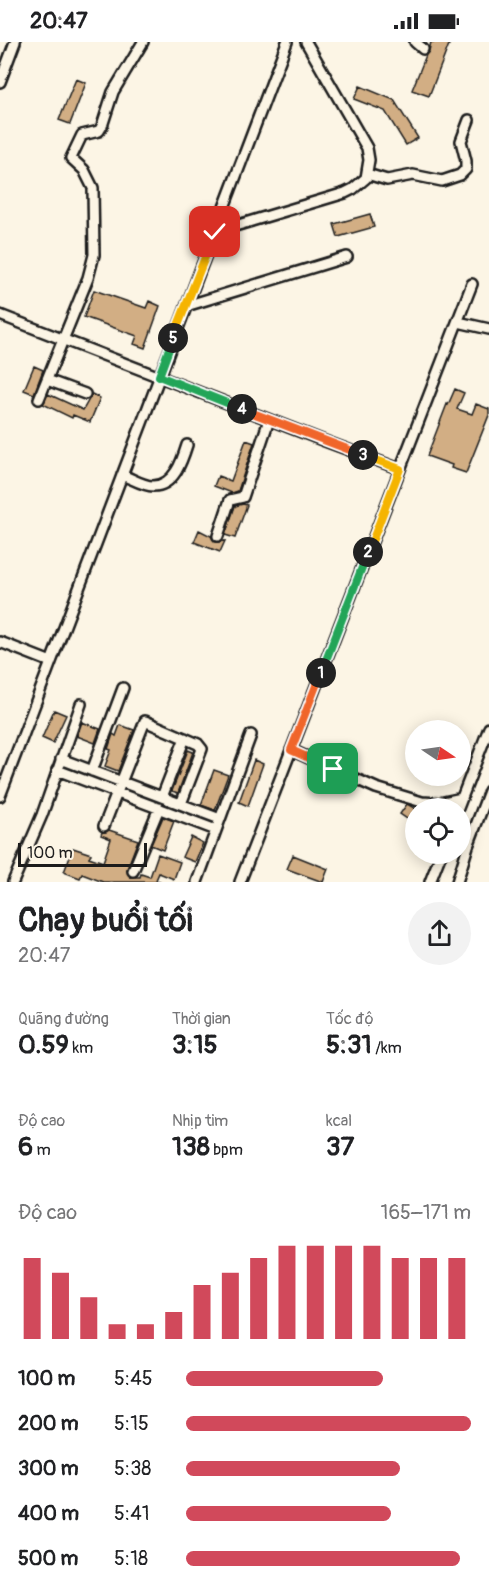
<!DOCTYPE html>
<html lang="vi">
<head>
<meta charset="utf-8">
<style>
	:root { --surface:#fff; --page:#f2f2f2; --text:#202124; --muted:#757577; --accent:#d1495b }
	body { margin:0; font-family:Pangolin,sans-serif; background:var(--page); color:var(--text); height:100vh; display:flex; flex-direction:column; font-size:22px; white-space:nowrap }
	* { box-sizing:border-box; margin:0 }
	p { font-size:20px; color:var(--muted) }
	.icon { flex:none; width:33px; height:33px; fill:none; stroke:currentColor; stroke-width:2; stroke-linecap:round; stroke-linejoin:round }
	.map { position:relative; height:840px; overflow:hidden }
	.side { display:flex; flex-direction:column; background:var(--surface); flex:1 }
	.side>* { flex:none }
	.needle { width:39px; rotate:103deg }
	.fabs { position:absolute; left:405px; top:678px; display:grid; gap:12px }
	.fabs a { display:grid; place-items:center; width:66px; height:66px; border-radius:50%; background:var(--surface); box-shadow:0 3px 15px #0003; font-size:30px }
	.scale { position:absolute; left:18px; bottom:15px; width:129px; box-sizing:border-box; padding-left:6px; border:3px solid #1c1c1c; border-top:0; font-size:16px; line-height:21px; white-space:nowrap; color:#1c1c1c; -webkit-text-stroke:4px #fcf5e5; paint-order:stroke }
	.pin { position:absolute; display:grid; place-items:center; width:51px; height:51px; color:#fff; margin:-26px; border-radius:12px; box-shadow:0 3px 9px #0006 }
	.km { position:absolute; width:30px; height:30px; margin:-15px; border-radius:50%; background:#222; color:#fff; font-size:16px; line-height:30px; text-align:center }
	.round { display:grid; place-items:center; flex:none; width:63px; height:63px; border-radius:32px; background:var(--page) }
	.head { display:flex; align-items:center; justify-content:space-between; height:102px; padding:0 18px }
	h1 { font-size:33px; font-weight:800; line-height:45px }
	.figures { display:grid; grid-template-columns:repeat(3,1fr); gap:9px; height:102px; padding:6px 18px }
	.figures div { display:grid; align-content:center }
	.figures b { font-size:26px; font-weight:800 }
	.figures small { font-size:16px; font-weight:400 }
	.figures p { font-size:16px }
	.chart { height:168px; padding:12px 18px }
	.chart p { display:flex; justify-content:space-between }
	.chart svg { width:100%; height:108px; margin-top:6px; stroke:var(--accent); stroke-width:6 }
	ul { padding:0 18px; list-style:none; font-size:20px }
	li { display:grid; grid-template-columns:96px 72px 1fr; align-items:center; height:45px }
	li i { height:15px; border-radius:8px; background:var(--accent) }
	.status { display:flex; justify-content:space-between; align-items:center; height:42px; padding:0 30px; background:var(--surface); direction:ltr }
	.status svg { height:16px; fill:currentColor }
	.map>svg:first-child { display:block }
</style>
</head>
<body>
<div class="status"><b>20:47</b><svg viewBox="0 0 49 12"><path d="M0 12V9h3v3zM5 12V6h3v6zM10 12V3h3v9zM15 12V0h3v12zM26 1h20v11H26zM47 4h2v5h-2z"/></svg></div>
<div class="map">
<svg width="489" height="840" viewBox="0 0 489 840">
	<rect width="100%" height="100%" fill="#fcf5e5"/>
	<filter id="ink" filterUnits="userSpaceOnUse"><feTurbulence type="fractalNoise" baseFrequency=".0167" numOctaves="2"/><feDisplacementMap in="SourceGraphic" scale="12" xChannelSelector="R" yChannelSelector="G"/><feConvolveMatrix kernelMatrix="1 2 1 2 8 2 1 2 1" color-interpolation-filters="sRGB"/></filter>
	<g filter="url(#ink)">
		<path fill="#d2ae84" stroke="#1c1c1c" stroke-width="1.5" d="M 431,0 L 450,0 L 429,54 L 412,48 L 426,13 L 429,9 Z
			M 76,37 L 86,41 L 70,82 L 59,78 Z
			M 360,44 L 394,58 L 418,96 L 406,103 L 385,69 L 354,57 Z
			M 370,172 L 374,185 L 338,195 L 334,182 Z
			M 94,248 L 146,266 L 149,259 L 160,264 L 145,306 L 134,302 L 137,294 L 84,275 Z
			M 34,324 L 43,328 L 34,352 L 24,348 Z
			M 455,347 L 464,351 L 457,367 L 472,372 L 476,362 L 489,367 L 489,373 L 466,431 L 451,426 L 452,423 L 427,414 L 447,362 L 448,363 Z
			M 48,352 L 83,368 L 92,352 L 100,356 L 90,380 L 73,373 L 72,376 L 43,362 Z
			M 246,398 L 254,401 L 238,449 L 232,451 L 214,444 L 218,434 L 231,439 Z
			M 243,462 L 247,463 L 235,496 L 225,493 L 235,464 Z
			M 199,488 L 211,494 L 215,500 L 225,499 L 220,510 L 194,500 Z
			M 54,668 L 66,673 L 53,701 L 42,696 Z
			M 82,680 L 100,687 L 95,701 L 77,694 Z
			M 120,683 L 134,688 L 118,729 L 105,724 L 111,708 L 108,707 L 113,692 L 116,694 Z
			M 188,708 L 193,710 L 178,751 L 172,749 Z
			M 254,718 L 263,722 L 248,764 L 239,760 Z
			M 214,728 L 228,733 L 215,768 L 201,763 Z
			M 407,762 L 416,767 L 416,783 L 400,772 Z
			M 163,775 L 174,779 L 163,808 L 151,803 Z
			M 109,788 L 138,798 L 127,827 L 130,835 L 140,835 L 141,832 L 150,835 L 158,812 L 180,820 L 174,837 L 159,831 L 156,838 L 160,840 L 103,840 L 82,832 L 80,836 L 64,830 L 73,806 L 91,812 L 89,815 L 103,820 L 111,797 L 101,793 L 102,790 Z
			M 191,795 L 203,801 L 195,820 L 182,815 Z
			M 293,813 L 328,827 L 323,840 L 287,827 Z"/>
		<g fill="none" stroke-linecap="round" stroke-linejoin="round">
			<defs>
				<path id="minor" d="M 415,0 L 423,7
					M 0,40 L 15,0
					M 367,132 L 387,138 L 413,133 L 442,139 L 460,133 L 466,127 L 466,119 L 461,99 L 469,78
					M 215,190 L 345,151 L 353,147 L 366,136 L 369,118 L 367,106 L 306,0
					M 186,264 L 347,215
					M 0,273 L 322,398 L 400,427
					M 458,280 L 489,287
					M 47,338 L 85,352
					M 39,357 L 88,236 L 94,213 L 93,146 L 84,128 L 71,116 L 82,93 L 99,89 L 102,84 L 113,50 L 143,0
					M 122,433 C 131,436 143,444 153,444 C 174,444 182,419 187,403
					M 218,494 L 230,458 L 243,455 L 269,378
					M 0,600 L 51,620
					M 291,708 L 376,746 L 422,760 L 439,761 L 462,756
					M 61,717 L 220,777
					M 57,728 L 216,788
					M 92,729 L 123,646
					M 0,754 L 287,0
					M 162,755 L 185,696
					M 458,766 L 489,686
					M 104,784 L 145,679 L 198,702 L 202,707 L 181,762
					M 133,829 L 159,766
					M 13,840 L 42,773 L 81,662
					M 197,840 L 251,693
					M 240,840 L 472,242
					M 430,840 L 441,812
					M 457,840 L 468,804 L 489,749"/>
			</defs>
			<use href="#minor" stroke="#1c1c1c" stroke-width="14"/>
			<use href="#minor" stroke="#fcf5e5" stroke-width="9"/>
		</g>
	</g>
	<g fill="none" stroke-linecap="round" stroke-linejoin="round" filter="url(#ink)">
		<defs>
			<path id="split-1" d="M 321,631 L 291,708 L 333,727"/>
			<path id="split-2" d="M 321,631 L 368,510"/>
			<path id="split-3" d="M 363,413 L 400,427 L 368,510"/>
			<path id="split-4" d="M 242,367 L 363,413"/>
			<path id="split-5" d="M 173,296 L 159,334 L 242,367"/>
			<path id="split-6" d="M 173,296 L 215,190"/>
		</defs>
		<use href="#split-1" stroke="#fff" stroke-width="12"/>
		<use href="#split-2" stroke="#fff" stroke-width="12"/>
		<use href="#split-3" stroke="#fff" stroke-width="12"/>
		<use href="#split-4" stroke="#fff" stroke-width="12"/>
		<use href="#split-5" stroke="#fff" stroke-width="12"/>
		<use href="#split-6" stroke="#fff" stroke-width="12"/>
		<use href="#split-1" stroke="#f0652b" stroke-width="8"/>
		<use href="#split-2" stroke="#22a559" stroke-width="8"/>
		<use href="#split-3" stroke="#f5b400" stroke-width="8"/>
		<use href="#split-4" stroke="#f0652b" stroke-width="8"/>
		<use href="#split-5" stroke="#22a559" stroke-width="8"/>
		<use href="#split-6" stroke="#f5b400" stroke-width="8"/>
	</g>
</svg>
<div class="fabs">
<a><svg class="needle" viewBox="-14 -14 28 28"><path d="M0-13l5 13h-10z" fill="#e53935"/><path d="M0 13l5-13h-10z" fill="#757577"/></svg></a>
<a><svg class="icon" aria-label="locate" viewBox="0 0 24 24"><circle cx="12" cy="12" r="6"/><path d="M12 2v4M12 18v4M2 12h4M18 12h4"/></svg></a>
</div>
<div class="scale">100 m</div>
<div class="pin" style="left:333px;top:727px;background:#1e9e55"><svg class="icon" aria-label="arrive" viewBox="0 0 24 24"><path d="M6 21V4h12l-3 4 3 4H6"/></svg></div>
<div class="pin" style="left:215px;top:190px;background:#d93025"><svg class="icon" aria-label="check" viewBox="0 0 24 24"><path d="M5 12l5 5 9-10"/></svg></div>
<b class="km" style="left:321px;top:631px">1</b>
<b class="km" style="left:368px;top:510px">2</b>
<b class="km" style="left:363px;top:413px">3</b>
<b class="km" style="left:242px;top:367px">4</b>
<b class="km" style="left:173px;top:296px">5</b>
</div>
<section class="side">
<div class="head"><div><h1>Chạy buổi tối</h1><p>20:47</p></div><a class="round"><svg class="icon" aria-label="share" viewBox="0 0 24 24"><path d="M12 15V3M7 8l5-5 5 5M5 13v7h14v-7"/></svg></a></div>
<div class="figures">
<div><p>Quãng đường</p><b>0.59<small> km</small></b></div>
<div><p>Thời gian</p><b>3:15</b></div>
<div><p>Tốc độ</p><b>5:31<small> /km</small></b></div>
</div>
<div class="figures">
<div><p>Độ cao</p><b>6<small> m</small></b></div>
<div><p>Nhịp tim</p><b>138<small> bpm</small></b></div>
<div><p>kcal</p><b>37</b></div>
</div>
<div class="chart"><p><span>Độ cao</span>165–171 m</p>
<svg viewBox="0 0 160 44" preserveAspectRatio="none"><path d="M5 44V11M15 44V17M25 44V27M35 44V38M45 44V38M55 44V33M65 44V22M75 44V17M85 44V11M95 44V6M105 44V6M115 44V6M125 44V6M135 44V11M145 44V11M155 44V11"/></svg>
</div>
<ul>
<li><b>100 m</b>5:45<i style="width:69%"></i></li>
<li><b>200 m</b>5:15<i style="width:100%"></i></li>
<li><b>300 m</b>5:38<i style="width:75%"></i></li>
<li><b>400 m</b>5:41<i style="width:72%"></i></li>
<li><b>500 m</b>5:18<i style="width:96%"></i></li>
</ul>
</section>
</body>
</html>
